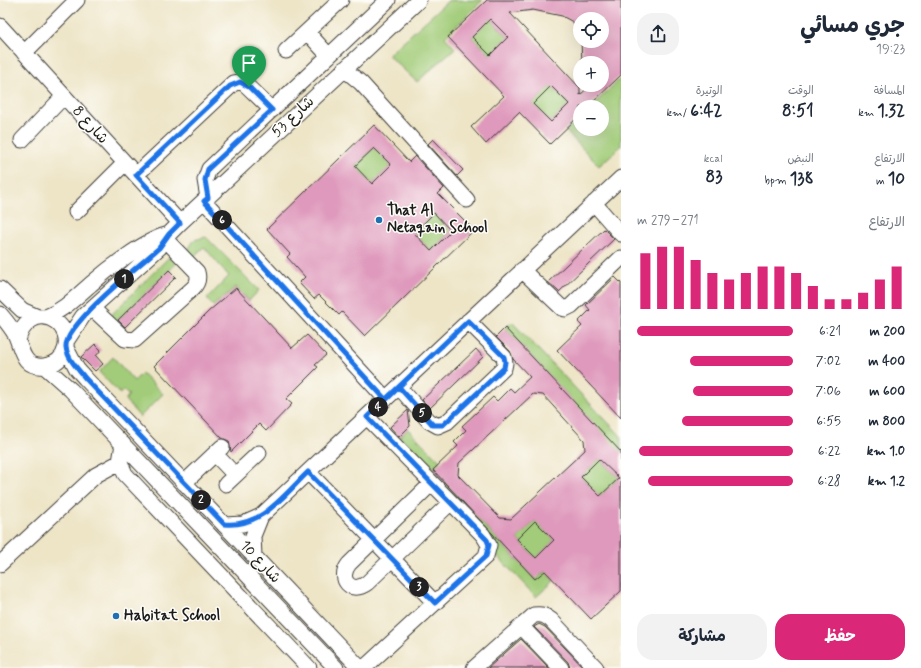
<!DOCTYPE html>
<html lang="ar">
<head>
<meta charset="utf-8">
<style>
	:root { --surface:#fff; --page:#f2f2f3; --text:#1f2937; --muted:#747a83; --accent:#db2777 }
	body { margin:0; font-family:Mynerve,"Playpen Sans Arabic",sans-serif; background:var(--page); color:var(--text); direction:rtl; height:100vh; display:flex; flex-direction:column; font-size:15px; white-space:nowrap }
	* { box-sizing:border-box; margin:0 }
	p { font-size:13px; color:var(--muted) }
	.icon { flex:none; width:22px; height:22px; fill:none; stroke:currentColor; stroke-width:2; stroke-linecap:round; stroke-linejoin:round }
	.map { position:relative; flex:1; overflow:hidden; direction:ltr }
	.details { display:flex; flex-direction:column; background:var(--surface); width:300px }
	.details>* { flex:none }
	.buttons { position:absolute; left:573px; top:12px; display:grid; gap:8px }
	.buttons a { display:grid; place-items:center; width:36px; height:36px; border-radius:50%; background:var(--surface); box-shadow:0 4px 16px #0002; font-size:20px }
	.pin { position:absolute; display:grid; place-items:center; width:34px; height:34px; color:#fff; margin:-41px -17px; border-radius:50% 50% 50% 0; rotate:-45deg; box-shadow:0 0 4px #0007 }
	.pin .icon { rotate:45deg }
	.km { position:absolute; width:20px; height:20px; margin:-10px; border-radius:50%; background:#222; color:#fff; font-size:11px; line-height:20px; text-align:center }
	.round { display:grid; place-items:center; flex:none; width:42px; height:42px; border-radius:16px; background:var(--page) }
	.overview { display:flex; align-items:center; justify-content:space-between; height:68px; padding:0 16px }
	h1 { font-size:22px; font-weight:700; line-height:30px }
	.metrics { display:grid; grid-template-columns:repeat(3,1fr); gap:6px; height:68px; padding:4px 16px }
	.metrics div { display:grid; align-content:center }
	.metrics b { font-size:17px; font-weight:700 }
	.metrics small { font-size:11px; font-weight:400 }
	.metrics p { font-size:11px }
	.chart { height:112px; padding:8px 16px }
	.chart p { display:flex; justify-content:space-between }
	.chart svg { width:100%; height:72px; margin-top:4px; stroke:var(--accent); stroke-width:6 }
	.button { display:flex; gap:8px; margin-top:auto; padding:8px 16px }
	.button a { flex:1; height:46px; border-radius:16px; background:var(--accent); color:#fff; font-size:16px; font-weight:700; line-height:46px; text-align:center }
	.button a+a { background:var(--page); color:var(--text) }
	ul { padding:0 16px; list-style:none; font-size:13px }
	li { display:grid; grid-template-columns:64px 48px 1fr; align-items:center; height:30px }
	li i { height:10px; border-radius:5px; background:var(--accent) }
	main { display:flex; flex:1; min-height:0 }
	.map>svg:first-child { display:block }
</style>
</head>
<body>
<main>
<section class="details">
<div class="overview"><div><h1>جري مسائي</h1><p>19:23</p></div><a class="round"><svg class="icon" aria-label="share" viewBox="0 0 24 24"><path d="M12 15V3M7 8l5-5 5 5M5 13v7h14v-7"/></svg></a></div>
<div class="metrics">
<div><p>المسافة</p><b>1.32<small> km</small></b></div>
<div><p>الوقت</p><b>8:51</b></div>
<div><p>الوتيرة</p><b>6:42<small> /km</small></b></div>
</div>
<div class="metrics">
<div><p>الارتفاع</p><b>10<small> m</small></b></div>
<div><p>النبض</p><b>138<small> bpm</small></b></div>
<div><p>kcal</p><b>83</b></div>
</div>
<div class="chart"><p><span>الارتفاع</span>271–279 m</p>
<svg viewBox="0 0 160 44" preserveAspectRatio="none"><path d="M5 44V10M15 44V6M25 44V6M35 44V14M45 44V22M55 44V26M65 44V22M75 44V18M85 44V18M95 44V22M105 44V30M115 44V38M125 44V38M135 44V34M145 44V26M155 44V18"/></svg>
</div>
<ul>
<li><b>200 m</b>6:21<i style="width:100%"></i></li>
<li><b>400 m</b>7:02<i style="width:66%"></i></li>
<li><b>600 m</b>7:06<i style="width:64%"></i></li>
<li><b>800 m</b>6:55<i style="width:71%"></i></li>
<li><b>1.0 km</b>6:22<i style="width:99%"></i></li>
<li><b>1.2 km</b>6:28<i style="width:93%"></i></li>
</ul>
<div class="button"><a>حفظ</a><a>مشاركة</a></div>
</section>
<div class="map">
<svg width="621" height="668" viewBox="0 0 621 668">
	<rect width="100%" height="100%" fill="#fdfcf7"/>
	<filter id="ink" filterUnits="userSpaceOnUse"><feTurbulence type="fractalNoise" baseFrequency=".025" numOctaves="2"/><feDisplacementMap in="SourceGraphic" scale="8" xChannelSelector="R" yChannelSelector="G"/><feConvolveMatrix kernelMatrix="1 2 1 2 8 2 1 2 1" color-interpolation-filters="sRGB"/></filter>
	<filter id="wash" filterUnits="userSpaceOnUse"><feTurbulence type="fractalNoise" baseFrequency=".012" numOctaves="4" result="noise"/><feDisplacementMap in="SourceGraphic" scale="16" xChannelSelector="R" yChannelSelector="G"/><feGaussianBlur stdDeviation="0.9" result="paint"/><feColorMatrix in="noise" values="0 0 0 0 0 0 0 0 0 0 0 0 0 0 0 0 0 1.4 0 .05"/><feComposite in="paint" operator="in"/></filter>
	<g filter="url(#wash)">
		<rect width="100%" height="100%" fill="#eee5c7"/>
		<path fill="#a2cc79" stroke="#5f744a" d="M 449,0 L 483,0 L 445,37 L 455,48 L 417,82 L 388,55 Z
			M 490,19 L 508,37 L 490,55 L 472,37 Z
			M 621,78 L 621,146 L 599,166 L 566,131 L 580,117 L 580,129 L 602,129 L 602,107 L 591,107 Z
			M 551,86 L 569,104 L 551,122 L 533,104 Z
			M 374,148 L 391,165 L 372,184 L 355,166 Z
			M 434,213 L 451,231 L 431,251 L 414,233 Z
			M 206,237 L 259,290 L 249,301 L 236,287 L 213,306 L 207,299 L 229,276 L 204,247 L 190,260 L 185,255 L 194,240 Z
			M 169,257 L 176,264 L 113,325 L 107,319 Z
			M 512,322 L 621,436 L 621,453 L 505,328 Z
			M 113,357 L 134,381 L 142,373 L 163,394 L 140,417 L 125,400 L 129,395 L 124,390 L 120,394 L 99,372 Z
			M 408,429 L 440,461 L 432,470 L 536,580 L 545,571 L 554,581 L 536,597 L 392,444 Z
			M 599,459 L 619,478 L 600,496 L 581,477 Z
			M 535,521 L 554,540 L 536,558 L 517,539 Z"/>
		<g id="blocks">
			<path fill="#df99bc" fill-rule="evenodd" d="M 487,0 L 621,0 L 621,75 L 588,107 L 580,107 L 580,115 L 550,144 L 519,112 L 486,144 L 471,127 L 504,96 L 448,37 ZM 533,10 L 562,16 L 573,22 L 580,33 L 580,19 L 602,19 L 602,41 L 581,41 L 582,63 L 602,63 L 602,85 L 591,85 L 580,95 L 580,88 L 510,13 ZM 490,19 L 508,37 L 490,55 L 472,37 ZM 551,86 L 569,104 L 551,122 L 533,104 Z
				M 374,125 L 409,162 L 415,156 L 444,188 L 438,194 L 474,230 L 365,336 L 342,312 L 339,315 L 319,295 L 314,299 L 299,283 L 305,277 L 287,257 L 290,254 L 267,229 ZM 374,148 L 391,165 L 372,184 L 355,166 ZM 434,213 L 451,231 L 431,251 L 414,233 Z
				M 433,139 L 463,170 L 457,176 L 428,144 Z
				M 604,229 L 614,239 L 559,292 L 548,282 Z
				M 169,270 L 176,277 L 125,327 L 118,320 Z
				M 615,277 L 621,283 L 621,418 L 557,350 L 582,326 L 578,322 L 590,310 L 586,305 Z
				M 236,288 L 292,348 L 307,335 L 326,355 L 315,365 L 318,367 L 286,399 L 292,404 L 266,431 L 259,424 L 231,452 L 229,441 L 222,438 L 154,366 L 209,311 Z
				M 505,328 L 621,452 L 621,591 L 591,619 L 545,571 L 535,579 L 433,470 L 458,446 L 454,442 L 466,430 L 462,426 L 493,397 L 497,401 L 510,388 L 514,392 L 530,377 L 513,359 L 510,351 L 496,337 ZM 533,394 L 543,395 L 584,440 L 585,450 L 511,519 L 500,518 L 458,475 L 459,463 ZM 599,459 L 619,478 L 600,496 L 581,477 ZM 535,521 L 554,540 L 536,558 L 517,539 Z
				M 95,344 L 101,350 L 96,356 L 103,364 L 95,371 L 81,357 Z
				M 476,349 L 483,357 L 430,408 L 422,400 Z
				M 408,410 L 410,426 L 399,437 L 390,427 Z
				M 539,624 L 545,627 L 584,668 L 570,668 L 568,662 L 534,627 Z
				M 521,639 L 549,668 L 488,668 Z"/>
		</g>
	</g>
	<g filter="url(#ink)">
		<use href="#blocks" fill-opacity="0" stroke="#3c3a36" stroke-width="1"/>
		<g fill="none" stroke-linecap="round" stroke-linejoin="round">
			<defs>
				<path id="minor" d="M 0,26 L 180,223
					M 307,32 L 329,56
					M 286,51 L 341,0
					M 24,53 L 77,0
					M 344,69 L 361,83 L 467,200
					M 22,140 L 64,96
					M 136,175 L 234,83 L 240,82 L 245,84 L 272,110
					M 208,198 L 205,180 L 209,169 L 388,0
					M 204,201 L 386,399
					M 594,203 L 621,234
					M 76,212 L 125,163
					M 522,270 L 562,308 L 565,309 L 571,306 L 621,258
					M 0,289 L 22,310 L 38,317
					M 92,308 L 125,339 L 135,340 L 193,288 C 198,283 199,279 197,272 L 166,240
					M 0,314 C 6,321 12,328 16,336 C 22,350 23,368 44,366 C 68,364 74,334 55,321 C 38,309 21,324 18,341
					M 46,317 C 64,310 76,297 91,284 C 108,269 144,241 166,235
					M 67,340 L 83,316 L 159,248 L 169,234 L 180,223 L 419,0
					M 66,348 L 77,369 L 85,378 L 360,668
					M 44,366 L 71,390 L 336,668
					M 399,387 L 429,421 L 438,426 L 447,422 L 504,368 L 505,363 L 504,357 L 468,321
					M 123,444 L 120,462 L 125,474 L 309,668
					M 215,454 L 235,475
					M 308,472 L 435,603
					M 184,483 L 222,447
					M 432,483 L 349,564 C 337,579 351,595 367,583 L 450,503
					M 226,484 L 259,453
					M 224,525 L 243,524 L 261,516 L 621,178
					M 254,556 L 253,536 L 261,516
					M 0,564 L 96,475 L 120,462
					M 521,626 L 561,668
					M 364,668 L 486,556 L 489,545 L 483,535 L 367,417
					M 474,668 L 534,615 C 541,614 545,615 551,620 L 596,668"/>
			</defs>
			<use href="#minor" stroke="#3c3a36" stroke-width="17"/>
			<use href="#minor" stroke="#fff" stroke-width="15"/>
		</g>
	</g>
	<g fill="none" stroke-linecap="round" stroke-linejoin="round" filter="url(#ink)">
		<defs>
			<path id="route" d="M 249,87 L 240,82 L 230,86 L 136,175 L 180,223 L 169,234 L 159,248 C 141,264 64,325 66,347 C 67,358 78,369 85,378 L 224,524 C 261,528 283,496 308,472 L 435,603 L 486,556 L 489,545 L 487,540 L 367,417 C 401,385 434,353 468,321 L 504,357 L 505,362 L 504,368 L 443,425 L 433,425 L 399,387 L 386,400 L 204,201 L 208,198 L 205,180 L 208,169 L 272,110 L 249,87"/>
		</defs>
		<use href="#route" stroke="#fff" stroke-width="8"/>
		<use href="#route" stroke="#1a73e8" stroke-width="5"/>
	</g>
	<g fill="#1f6fb2" stroke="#fdfcf7" stroke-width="1.5">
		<circle cx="379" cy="220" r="4"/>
		<circle cx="116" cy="616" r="4"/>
	</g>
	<g text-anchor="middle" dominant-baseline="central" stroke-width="3" stroke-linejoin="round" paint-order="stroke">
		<g font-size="15" fill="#1c1c1c" stroke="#fdfcf7">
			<text transform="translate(293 117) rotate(-43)">شارع 53</text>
			<text transform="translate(90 125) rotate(48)">شارع 8</text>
			<text transform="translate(260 562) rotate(47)">شارع 10</text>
		</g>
		<g font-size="15" font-weight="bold" fill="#1c1c1c" stroke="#fdfcf7" text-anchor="start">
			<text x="387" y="211">That Al<tspan x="387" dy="17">Netaqain School</tspan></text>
			<text x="124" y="616">Habitat School</text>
		</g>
	</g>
</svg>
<div class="buttons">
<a><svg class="icon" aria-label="locate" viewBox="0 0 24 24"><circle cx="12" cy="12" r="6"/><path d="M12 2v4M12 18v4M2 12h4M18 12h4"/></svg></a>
<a>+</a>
<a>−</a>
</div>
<div class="pin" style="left:249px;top:87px;background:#1e9e55"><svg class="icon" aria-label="arrive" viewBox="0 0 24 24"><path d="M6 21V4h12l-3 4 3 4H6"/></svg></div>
<b class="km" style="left:124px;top:279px">1</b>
<b class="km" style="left:201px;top:500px">2</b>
<b class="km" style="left:419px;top:587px">3</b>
<b class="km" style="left:378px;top:407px">4</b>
<b class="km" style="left:422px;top:413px">5</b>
<b class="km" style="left:222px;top:220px">6</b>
</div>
</main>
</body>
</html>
